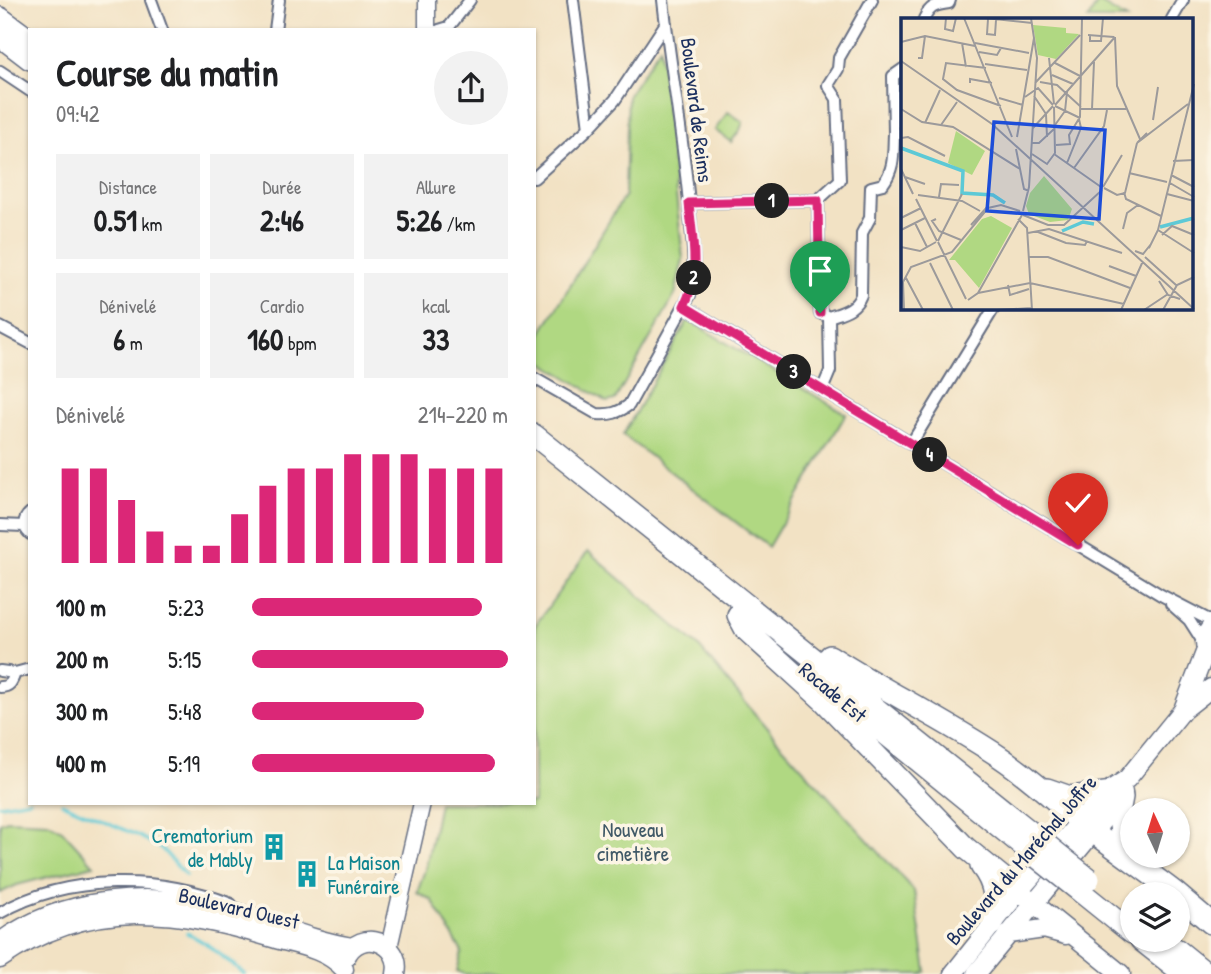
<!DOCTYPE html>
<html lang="fr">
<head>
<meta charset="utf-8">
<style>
	:root { --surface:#fff; --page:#f2f2f2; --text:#202124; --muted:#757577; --accent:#db2777 }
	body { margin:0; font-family:"Patrick Hand",sans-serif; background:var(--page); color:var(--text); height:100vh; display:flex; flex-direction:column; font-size:26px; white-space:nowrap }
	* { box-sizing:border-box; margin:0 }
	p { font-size:23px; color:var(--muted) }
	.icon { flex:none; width:38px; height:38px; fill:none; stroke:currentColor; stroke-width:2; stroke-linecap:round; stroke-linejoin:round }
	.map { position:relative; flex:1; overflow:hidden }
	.details { position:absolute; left:28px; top:28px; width:508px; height:777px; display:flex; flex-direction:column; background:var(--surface); border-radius:0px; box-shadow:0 2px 5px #0004 }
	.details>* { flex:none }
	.needle { width:46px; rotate:356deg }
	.buttons { position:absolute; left:1120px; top:798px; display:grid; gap:14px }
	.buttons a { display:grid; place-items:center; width:70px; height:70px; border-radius:50%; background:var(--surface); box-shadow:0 2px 5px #0004; font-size:35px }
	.pin { position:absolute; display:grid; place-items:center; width:60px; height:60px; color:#fff; margin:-72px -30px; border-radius:50% 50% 50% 0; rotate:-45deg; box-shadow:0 0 7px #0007 }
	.pin .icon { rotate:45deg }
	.km { position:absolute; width:35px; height:35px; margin:-18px; border-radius:50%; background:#222; color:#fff; font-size:19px; line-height:35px; text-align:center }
	.round { display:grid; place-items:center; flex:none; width:74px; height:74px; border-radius:37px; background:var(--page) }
	.head { display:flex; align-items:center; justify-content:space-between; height:119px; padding:0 28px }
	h1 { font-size:38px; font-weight:700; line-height:52px }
	.stats { display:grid; grid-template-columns:repeat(3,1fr); gap:10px; height:119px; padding:7px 28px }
	.stats div { display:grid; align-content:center; border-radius:0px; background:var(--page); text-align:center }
	.stats b { font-size:30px; font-weight:700 }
	.stats small { font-size:19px; font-weight:400 }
	.stats p { font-size:19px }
	.chart { height:196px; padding:14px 28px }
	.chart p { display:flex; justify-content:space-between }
	.chart svg { width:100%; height:126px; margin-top:7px; stroke:var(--accent); stroke-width:6 }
	ul { padding:0 28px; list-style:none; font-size:23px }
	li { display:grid; grid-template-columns:112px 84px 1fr; align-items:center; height:52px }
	li i { height:18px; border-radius:9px; background:var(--accent) }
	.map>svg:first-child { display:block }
</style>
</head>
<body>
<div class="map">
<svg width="1211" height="974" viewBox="0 0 1211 974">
	<rect width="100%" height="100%" fill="#fcf5e5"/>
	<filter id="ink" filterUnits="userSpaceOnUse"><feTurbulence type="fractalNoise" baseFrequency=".0143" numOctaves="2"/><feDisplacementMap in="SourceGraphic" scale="14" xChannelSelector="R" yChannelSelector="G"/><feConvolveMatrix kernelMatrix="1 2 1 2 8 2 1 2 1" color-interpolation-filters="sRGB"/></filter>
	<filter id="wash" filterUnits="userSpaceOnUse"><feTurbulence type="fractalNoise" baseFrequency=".00686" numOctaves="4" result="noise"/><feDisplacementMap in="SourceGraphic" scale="28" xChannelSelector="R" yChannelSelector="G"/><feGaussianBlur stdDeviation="1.57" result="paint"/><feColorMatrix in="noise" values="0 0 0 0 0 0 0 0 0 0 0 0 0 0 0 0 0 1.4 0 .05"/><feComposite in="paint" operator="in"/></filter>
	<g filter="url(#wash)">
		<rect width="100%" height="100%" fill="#f2e2c4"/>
		<path fill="#b0d882" stroke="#668470" stroke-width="2" d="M 1098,2 L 1127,19 L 1088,19 Z
			M 660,47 L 683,259 L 675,295 L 615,400 L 607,402 L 534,357 L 534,345 L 625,195 L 628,95 Z
			M 728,112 L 743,122 L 740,130 L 731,142 L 715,130 Z
			M 688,320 L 846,414 L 768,547 L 623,435 Z
			M 588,551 L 698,646 L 776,739 L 914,891 L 926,971 L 922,974 L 465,974 L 457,971 L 462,952 L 432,900 L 417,892 L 426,867 L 439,803 L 534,803 L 534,627 Z
			M 7,820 L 48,822 L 62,830 L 94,865 L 17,885 L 0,893 L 0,823 Z"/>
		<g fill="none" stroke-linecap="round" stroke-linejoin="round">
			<path stroke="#5dc9d6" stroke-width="3.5" d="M 62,803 L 139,836 L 162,849 L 186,876
				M 0,805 L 30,800
				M 187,933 L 205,943 L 245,974"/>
		</g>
	</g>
	<g filter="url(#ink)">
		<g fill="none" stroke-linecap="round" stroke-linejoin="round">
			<defs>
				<path id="street" d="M 151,0 L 162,30
					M 573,0 L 589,128
					M 924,19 C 930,6 935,5 949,3 L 950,0
					M 1172,19 L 1183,0
					M 275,30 L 279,0
					M 439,30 L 449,27 L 470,0
					M 0,71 L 30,91
					M 894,134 L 893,76 L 903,69
					M 534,178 L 589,128 L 615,100 L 666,23
					M 818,200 L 820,313 L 829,317
					M 689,203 L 818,200 L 840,180 L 837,99 L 828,85 L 838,69 L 839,58 L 872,0
					M 684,306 L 1161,595 L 1211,621
					M 0,327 L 30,343
					M 534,378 L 597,414 C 611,415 618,413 629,405 L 690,295 C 697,268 692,242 690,214 C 684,142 671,72 663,0
					M 822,390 L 830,371 L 829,317 C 843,312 855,310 861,295 L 862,233 L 870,218 L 871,187 L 883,184 C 895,168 893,153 894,134 L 903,134
					M 911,444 L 994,308
					M 30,513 C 22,520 23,527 30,534
					M 0,525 L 24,526
					M 1171,604 L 1189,620 L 1205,645
					M 0,671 L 15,673 L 30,669
					M 0,687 C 10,687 12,682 15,673
					M 0,913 C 67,874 161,875 231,904"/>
				<path id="secondary" d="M 427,0 L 427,30
					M 389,947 L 422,803"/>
				<path id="primary" d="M 1211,627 C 1203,637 1203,647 1211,657
					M 1184,707 L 1206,650
					M 1026,897 L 1121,974
					M 1009,934 L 1044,929 L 1066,935
					M 0,942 C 62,897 150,890 223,909 C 266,920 308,940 352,947
					M 346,957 C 360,927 403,942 396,974
					M 0,959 C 90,896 178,909 276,939 C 299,945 328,950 344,969
					M 953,974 L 1019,891 L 1105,793 L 1127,779 L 1183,710 L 1211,688
					M 976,974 L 1122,797 L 1123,792"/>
				<path id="highway" d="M 0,18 L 30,40
					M 0,36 L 30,59
					M 534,435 L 1033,834
					M 738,615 L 746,630 L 824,701 L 966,848 L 1019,891
					M 830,656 C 886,692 945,720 1000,757 C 1030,777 1055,801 1083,824 C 1113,848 1146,870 1177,894
					M 839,696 L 1022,845
					M 1047,789 L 1070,797 L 1105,793
					M 1122,797 C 1116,822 1121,837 1131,859
					M 981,866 C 996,885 996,901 993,924
					M 1081,892 L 1132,933
					M 1178,895 L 1211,923
					M 1141,940 L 1184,974
					M 1176,949 L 1207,974"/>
			</defs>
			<use href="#street" stroke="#666e82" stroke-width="14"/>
			<use href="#secondary" stroke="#666e82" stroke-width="19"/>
			<use href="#primary" stroke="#666e82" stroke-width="21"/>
			<use href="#highway" stroke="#666e82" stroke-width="24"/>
			<use href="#street" stroke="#fff" stroke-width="10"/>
			<use href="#secondary" stroke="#fff" stroke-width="16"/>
			<use href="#primary" stroke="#fff" stroke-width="18"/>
			<use href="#highway" stroke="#fff" stroke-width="21"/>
			<defs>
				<path id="highway-bridge" d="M 1033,834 L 1089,879
					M 1022,845 L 1081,892"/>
			</defs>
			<use href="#highway-bridge" stroke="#666e82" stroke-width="24" stroke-linecap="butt"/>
			<use href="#highway-bridge" stroke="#fff" stroke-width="21"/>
		</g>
	</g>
	<g fill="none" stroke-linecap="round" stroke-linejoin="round" filter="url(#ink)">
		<defs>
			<path id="route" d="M 820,313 L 818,200 L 689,203 C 692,237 701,274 684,306 L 1078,545"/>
		</defs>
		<use href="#route" stroke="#fff" stroke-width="14"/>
		<use href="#route" stroke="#db2777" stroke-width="9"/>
	</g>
	<defs>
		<symbol id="building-bare" viewBox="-9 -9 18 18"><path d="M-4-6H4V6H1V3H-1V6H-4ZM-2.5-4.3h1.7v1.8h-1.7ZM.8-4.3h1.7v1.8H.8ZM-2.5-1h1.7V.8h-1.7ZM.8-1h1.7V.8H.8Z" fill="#0f9aa8" stroke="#fcf5e5" stroke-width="2.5" paint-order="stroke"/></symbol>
	</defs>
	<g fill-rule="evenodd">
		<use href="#building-bare" x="255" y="828" width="38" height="38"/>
		<use href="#building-bare" x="288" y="855" width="38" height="38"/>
	</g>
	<g text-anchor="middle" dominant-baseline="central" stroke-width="7" stroke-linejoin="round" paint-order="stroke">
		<g font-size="21" fill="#1b2f5e" stroke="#fcf5e5">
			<text transform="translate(697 110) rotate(83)">Boulevard de Reims</text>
			<text transform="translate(833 692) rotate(40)">Rocade Est</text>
			<text transform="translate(1021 860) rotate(-49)">Boulevard du Maréchal Joffre</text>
			<text transform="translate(239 908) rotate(13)">Boulevard Ouest</text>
		</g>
		<g font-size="21" fill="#405967" stroke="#fcf5e5">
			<text x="633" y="829">Nouveau<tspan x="633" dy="24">cimetière</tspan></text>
		</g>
		<g font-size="21" fill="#0d838f" stroke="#fcf5e5" text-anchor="end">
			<text x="253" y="835">Crematorium<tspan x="253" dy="24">de Mably</tspan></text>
			<text x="328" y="862" text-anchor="start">La Maison<tspan x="328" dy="24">Funéraire</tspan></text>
		</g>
	</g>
	<g transform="translate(901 18)">
		<rect width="292" height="292" fill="#f2e2c4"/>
		<path d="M 132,7 L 165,10 L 165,15 L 178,16 L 155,41 L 137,37 ZM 55,113 L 84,133 L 71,157 L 47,145 ZM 143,158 L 171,191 L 167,202 L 149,204 L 128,196 L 125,188 L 129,175 ZM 90,198 L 111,210 L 78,270 L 54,242 L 48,242 L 81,201 Z" fill="#b0d882"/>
		<path fill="none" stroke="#5dc9d6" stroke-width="3.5" d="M 0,130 L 62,153 L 61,175 L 92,177 L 104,185M 259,209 L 293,200M 161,213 L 182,204 L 193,206"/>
		<path fill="none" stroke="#9c9a9b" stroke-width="2" d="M 45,0 L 44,11 L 52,13 L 55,0M 63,0 L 111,119M 84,0 L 131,5M 87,1 L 86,16 L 94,17 L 95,2M 187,17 L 213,19M 189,17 L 189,23 L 200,23 L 202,0M 214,19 L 216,68 L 239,121M 0,24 L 24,18 L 74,28M 61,25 L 65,49M 74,25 L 128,35M 78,34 L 96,37 L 100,30M 17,40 L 21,40 L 24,18M 148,40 L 153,86M 0,43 L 91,106 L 293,291M 154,45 L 179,58M 84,46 L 126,52M 85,50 L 45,45 L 42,61 L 56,72 L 100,88M 151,57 L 172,66M 139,64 L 156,67 L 180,89M 69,65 L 69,61 L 91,65M 134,65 L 179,17M 133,78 L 145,96 L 146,119M 124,79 L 137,70 L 152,87M 98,80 L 122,87M 154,87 L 214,19M 154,88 L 179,100M 0,91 L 21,104 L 52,109 L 119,151M 180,91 L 225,91M 191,91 L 193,44M 252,102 L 257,69M 24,105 L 39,72M 40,107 L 56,84M 154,107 L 164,93 L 166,74M 132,110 L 152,88M 246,115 L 236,125 L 287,86M 116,119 L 133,20M 0,120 L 7,119 L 44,138M 131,125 L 138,125 L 153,111M 155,127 L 169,126 L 168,117 L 179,99 L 181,0M 115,131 L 123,171 L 128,173M 131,136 L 146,146 L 154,135 L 153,89M 153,136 L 200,169M 272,143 L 293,142M 166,145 L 180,110 L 178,101M 173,150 L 203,108 L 206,92M 0,151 L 12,176M 228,155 L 266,164M 270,157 L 293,169M 4,159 L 24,166M 269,165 L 293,179M 202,169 L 221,137M 203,170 L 216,177 L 224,175 L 236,125M 223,174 L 225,181 L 260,198M 266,176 L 293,183M 17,177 L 61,183 L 79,193M 38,179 L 40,166 L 58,167M 15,181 L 36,223M 122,193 L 128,169 L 136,40 L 130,0M 122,197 L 147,207 L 163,207 L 201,172M 0,200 L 20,190M 35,201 L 31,203 L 38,213 L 60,222M 117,201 L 126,210 L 131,292M 14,205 L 26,229M 70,207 L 87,188M 222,211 L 226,195 L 237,187M 0,212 L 24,200M 257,212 L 293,235M 137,214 L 165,225 L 184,227 L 186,223M 127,215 L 148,211 L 221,235M 261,217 L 271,208 L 293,217M 37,223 L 61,176M 37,224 L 65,281M 0,229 L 19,233 L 35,224M 248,230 L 257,212 L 293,66M 234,233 L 242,236 L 250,226M 127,239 L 147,239 L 229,270M 244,239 L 275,267M 29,245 L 52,292M 208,248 L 235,258M 5,260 L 22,292M 258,263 L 267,277 L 279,281M 107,267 L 109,277 L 128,271M 77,275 L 129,265 L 223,286M 67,282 L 77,275 L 121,197M 3,292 L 2,264 L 10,249 L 51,234 L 87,190 L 100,187 L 119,193M 96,292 L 130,290M 220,292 L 242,243M 243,292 L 267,276M 262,292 L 276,267 L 293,259"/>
		<path fill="#1d4ed8" fill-opacity="0.15" stroke="#1d4ed8" stroke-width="3.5" d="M 93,104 L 204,112 L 198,201 L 86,193 Z"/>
		<rect width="292" height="292" fill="none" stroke="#1b2f5e" stroke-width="3.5"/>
	</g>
</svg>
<div class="buttons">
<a><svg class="needle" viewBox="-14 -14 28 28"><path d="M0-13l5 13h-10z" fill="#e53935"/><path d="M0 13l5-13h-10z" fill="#757577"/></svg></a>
<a><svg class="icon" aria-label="layers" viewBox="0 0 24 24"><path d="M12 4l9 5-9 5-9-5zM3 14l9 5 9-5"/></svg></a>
</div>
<div class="pin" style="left:820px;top:313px;background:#1e9e55"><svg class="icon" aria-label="arrive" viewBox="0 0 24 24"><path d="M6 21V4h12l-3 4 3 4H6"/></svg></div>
<div class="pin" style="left:1078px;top:545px;background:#d93025"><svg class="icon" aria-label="check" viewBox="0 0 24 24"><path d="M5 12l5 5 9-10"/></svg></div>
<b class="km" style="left:772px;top:201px">1</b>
<b class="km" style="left:694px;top:278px">2</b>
<b class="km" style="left:794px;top:372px">3</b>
<b class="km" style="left:930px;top:455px">4</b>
<section class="details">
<div class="head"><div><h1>Course du matin</h1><p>09:42</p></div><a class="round"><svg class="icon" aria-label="share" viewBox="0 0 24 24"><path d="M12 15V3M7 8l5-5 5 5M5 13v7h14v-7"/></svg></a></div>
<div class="stats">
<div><p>Distance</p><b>0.51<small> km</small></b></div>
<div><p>Durée</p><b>2:46</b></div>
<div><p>Allure</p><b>5:26<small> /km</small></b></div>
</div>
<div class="stats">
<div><p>Dénivelé</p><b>6<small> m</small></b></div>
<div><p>Cardio</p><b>160<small> bpm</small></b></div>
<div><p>kcal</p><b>33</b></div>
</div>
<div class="chart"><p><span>Dénivelé</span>214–220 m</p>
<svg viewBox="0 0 160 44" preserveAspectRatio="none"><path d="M5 44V11M15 44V11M25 44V22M35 44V33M45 44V38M55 44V38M65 44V27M75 44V17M85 44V11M95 44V11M105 44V6M115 44V6M125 44V6M135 44V11M145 44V11M155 44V11"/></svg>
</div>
<ul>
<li><b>100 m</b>5:23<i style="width:90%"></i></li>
<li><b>200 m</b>5:15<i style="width:100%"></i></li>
<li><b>300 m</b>5:48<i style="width:67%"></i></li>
<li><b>400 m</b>5:19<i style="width:95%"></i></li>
</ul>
</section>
</div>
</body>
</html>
